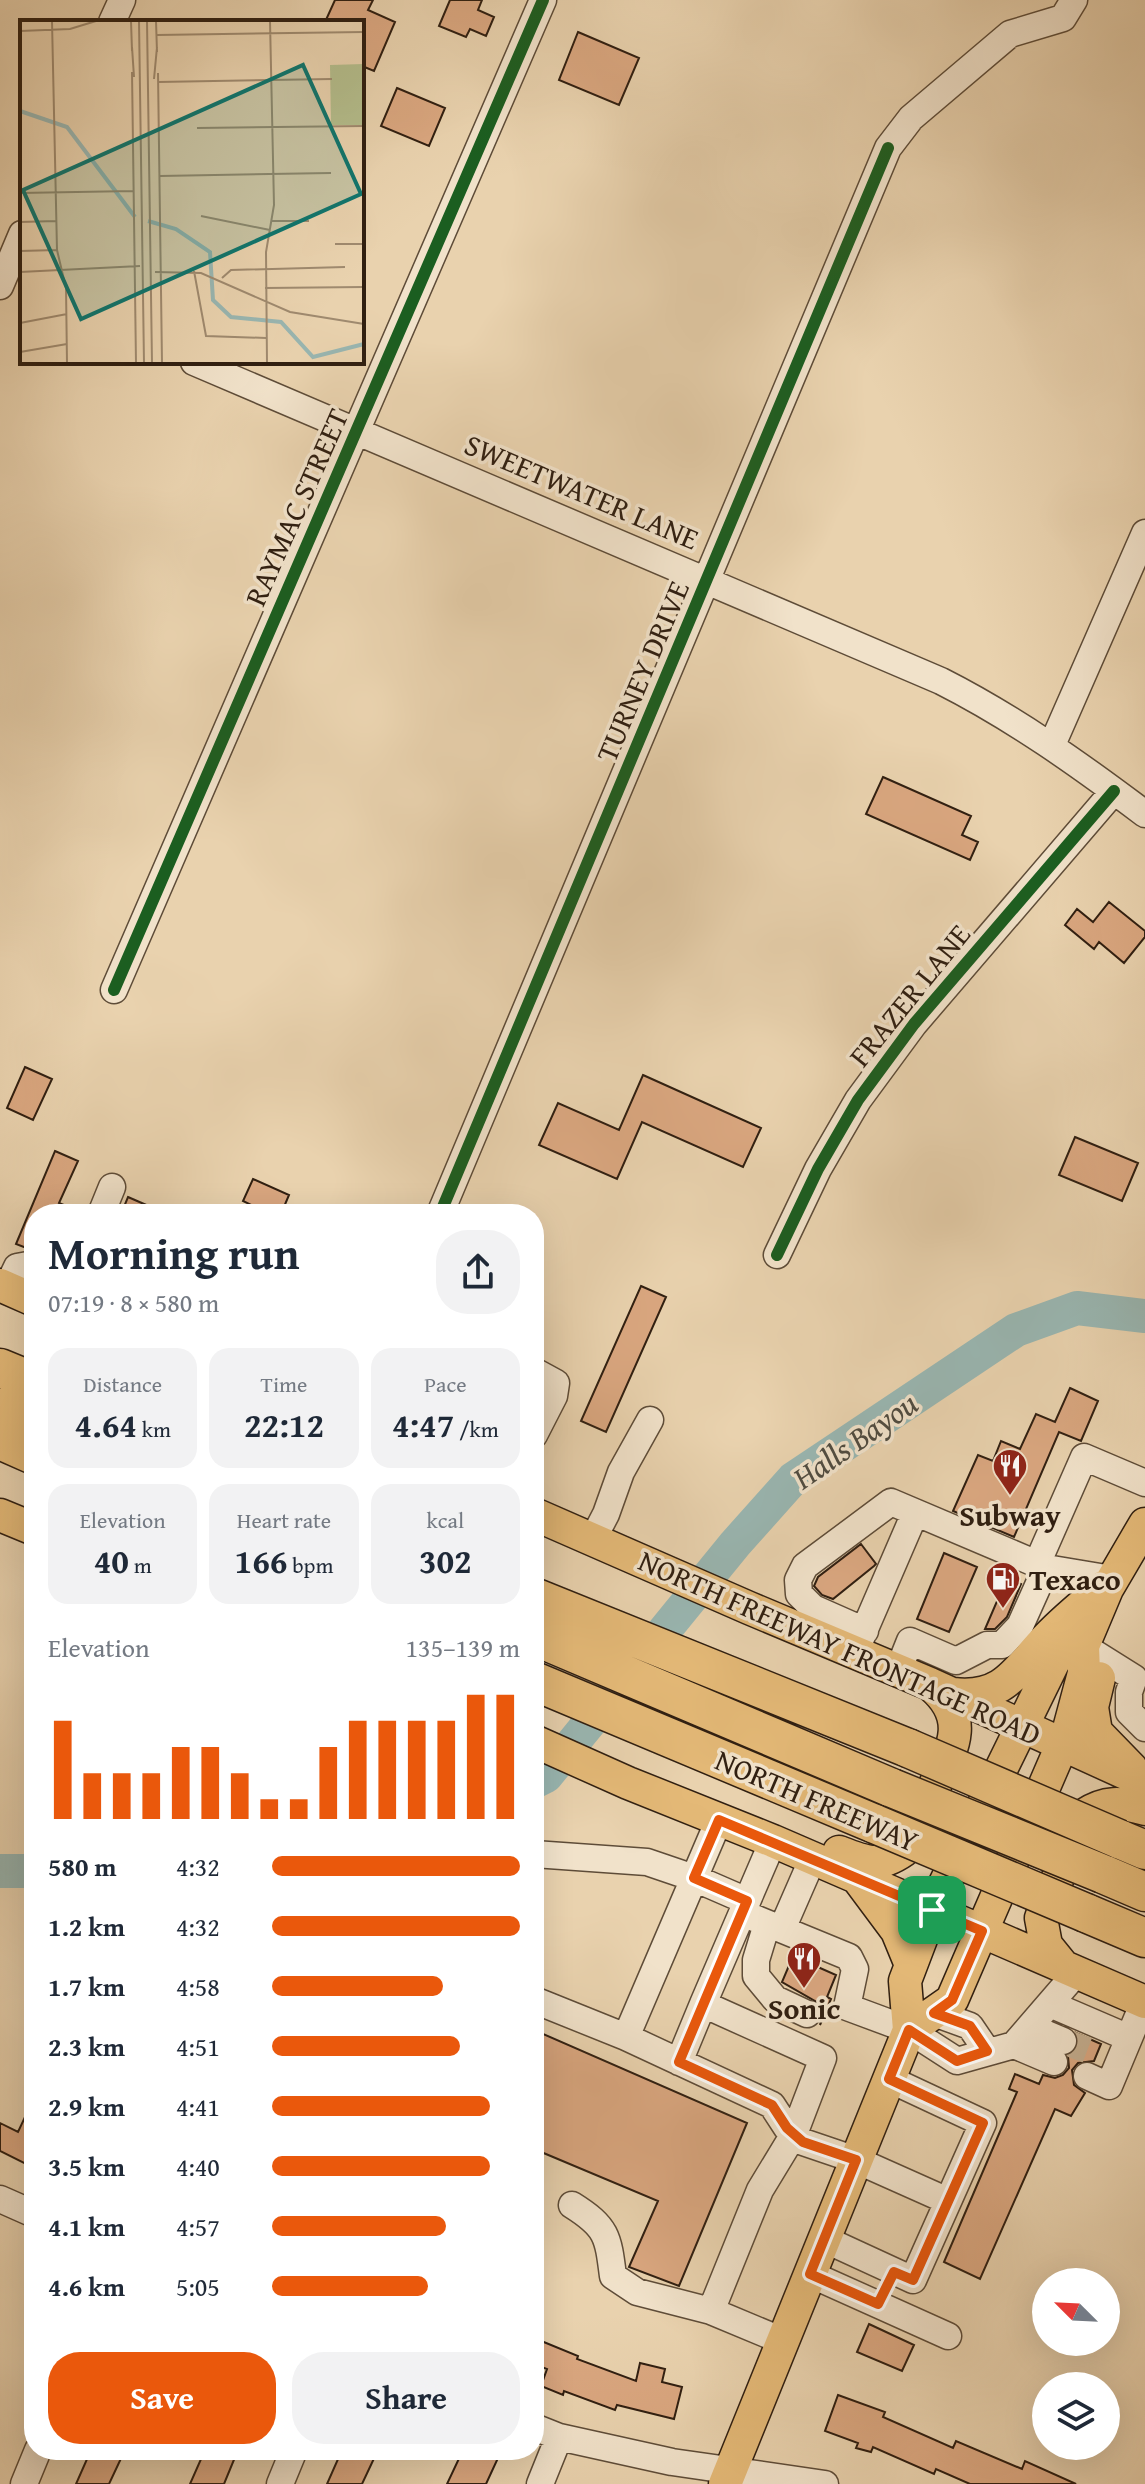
<!DOCTYPE html>
<html lang="en">
<head>
<meta charset="utf-8">
<style>
	:root { --surface:#fff; --page:#f2f2f3; --text:#1f2937; --muted:#747a83; --accent:#ea580c }
	body { margin:0; font-family:"Gentium Book Plus",serif; background:var(--page); color:var(--text); height:100vh; display:flex; flex-direction:column; font-size:30px; white-space:nowrap }
	* { box-sizing:border-box; margin:0 }
	p { font-size:26px; color:var(--muted) }
	.icon { flex:none; width:44px; height:44px; fill:none; stroke:currentColor; stroke-width:2; stroke-linecap:round; stroke-linejoin:round }
	.map { position:relative; flex:1; overflow:hidden }
	.drawer { position:absolute; left:24px; top:1204px; width:520px; height:1256px; display:flex; flex-direction:column; background:var(--surface); border-radius:32px; box-shadow:0 8px 32px #0002 }
	.drawer>* { flex:none }
	.needle { width:52px; rotate:294deg }
	.tools { position:absolute; left:1032px; top:2268px; display:grid; gap:16px }
	.tools a { display:grid; place-items:center; width:88px; height:88px; border-radius:50%; background:var(--surface); box-shadow:0 8px 32px #0002; font-size:40px }
	.pin { position:absolute; display:grid; place-items:center; width:68px; height:68px; color:#fff; margin:-34px; border-radius:16px; box-shadow:0 4px 12px #0006 }
	.round { display:grid; place-items:center; flex:none; width:84px; height:84px; border-radius:32px; background:var(--page) }
	.overview { display:flex; align-items:center; justify-content:space-between; height:136px; padding:0 24px }
	h1 { font-size:44px; font-weight:700; line-height:60px }
	.figures { display:grid; grid-template-columns:repeat(3,1fr); gap:12px; height:136px; padding:8px 24px }
	.figures div { display:grid; align-content:center; border-radius:20px; background:var(--page); text-align:center }
	.figures b { font-size:34px; font-weight:700 }
	.figures small { font-size:22px; font-weight:400 }
	.figures p { font-size:22px }
	.chart { height:224px; padding:16px 24px }
	.chart p { display:flex; justify-content:space-between }
	.chart svg { width:100%; height:144px; margin-top:8px; stroke:var(--accent); stroke-width:6 }
	.action { display:flex; gap:16px; margin-top:auto; padding:16px 24px }
	.action a { flex:1; height:92px; border-radius:32px; background:var(--accent); color:#fff; font-size:32px; font-weight:700; line-height:92px; text-align:center }
	.action a+a { background:var(--page); color:var(--text) }
	ul { padding:0 24px; list-style:none; font-size:26px }
	li { display:grid; grid-template-columns:128px 96px 1fr; align-items:center; height:60px }
	li i { height:20px; border-radius:10px; background:var(--accent) }
	.map>svg:first-child { display:block }
</style>
</head>
<body>
<div class="map">
<svg width="1145" height="2484" viewBox="0 0 1145 2484">
	<rect width="100%" height="100%" fill="#e9d2ae"/>
	<filter id="stains"><feTurbulence type="fractalNoise" baseFrequency=".0025" numOctaves="4"/><feColorMatrix values="0 0 0 0 .2 0 0 0 0 .09 0 0 0 0 .02 0 0 0 .5 -.17"/></filter>
	<radialGradient id="worn" r=".72"><stop offset=".6" stop-color="#630" stop-opacity="0"/><stop offset="1" stop-color="#630" stop-opacity=".3"/></radialGradient>
	<g fill="none" stroke-linecap="round" stroke-linejoin="round">
		<path stroke="#99b6b1" stroke-width="34" d="M 534,1782 L 546,1776 L 735,1544 L 793,1479 L 1016,1330 L 1077,1308 L 1145,1316
			M 0,1871 L 34,1871"/>
	</g>
	<path fill="#daa780" stroke="#301f11" stroke-width="2" d="M 335,0 L 373,0 L 368,10 L 395,22 L 374,71 L 362,66 L 362,22 L 325,22 Z
		M 450,0 L 482,0 L 478,10 L 494,17 L 486,36 L 470,29 L 466,37 L 439,26 Z
		M 578,32 L 639,58 L 619,105 L 559,80 Z
		M 397,88 L 445,108 L 429,146 L 381,126 Z
		M 883,777 L 971,816 L 962,835 L 978,842 L 970,860 L 866,814 Z
		M 1109,902 L 1145,931 L 1145,937 L 1124,963 L 1099,942 L 1094,949 L 1065,925 L 1077,909 L 1093,922 Z
		M 25,1067 L 52,1079 L 33,1120 L 7,1108 Z
		M 643,1075 L 761,1128 L 743,1167 L 642,1122 L 617,1179 L 539,1145 L 558,1103 L 619,1130 Z
		M 1075,1137 L 1138,1163 L 1122,1201 L 1059,1175 Z
		M 55,1151 L 78,1161 L 59,1203 L 85,1214 L 34,1214 L 34,1250 L 29,1249 L 16,1244 Z
		M 253,1179 L 289,1195 L 281,1214 L 270,1214 L 243,1201 Z
		M 128,1197 L 167,1214 L 121,1214 Z
		M 641,1286 L 666,1297 L 606,1432 L 581,1421 Z
		M 1070,1388 L 1098,1401 L 1081,1441 L 1059,1432 L 1014,1537 L 953,1511 L 978,1455 L 993,1461 L 1001,1441 L 1020,1449 L 1036,1414 L 1055,1422 Z
		M 861,1544 L 876,1564 L 874,1566 L 833,1599 L 822,1595 L 814,1586 L 818,1577 Z
		M 944,1553 L 977,1567 L 949,1632 L 917,1619 Z
		M 1007,1578 L 1021,1584 L 1007,1617 L 995,1629 L 985,1629 Z
		M 793,1956 L 836,1975 L 827,1997 L 831,1999 L 820,2025 L 823,2013 L 820,2004 L 782,1982 Z
		M 534,2030 L 747,2123 L 679,2286 L 629,2267 L 658,2201 L 534,2149 Z
		M 1076,2033 L 1101,2044 L 1094,2061 L 1078,2063 L 1072,2070 L 1074,2085 L 1085,2093 L 1071,2116 L 1055,2109 L 980,2279 L 944,2262 L 1017,2092 L 1009,2089 L 1015,2074 L 1039,2084 L 1043,2075 L 1055,2078 L 1063,2075 L 1069,2068 L 1068,2056 L 1078,2046 Z
		M 34,2098 L 34,2168 L 0,2151 L 0,2123 L 18,2132 Z
		M 869,2324 L 914,2345 L 902,2371 L 857,2352 Z
		M 534,2338 L 578,2356 L 577,2359 L 636,2381 L 640,2363 L 665,2369 L 662,2382 L 682,2387 L 674,2419 L 617,2405 L 615,2410 L 564,2391 L 563,2395 L 541,2386 L 547,2369 L 534,2364 Z
		M 838,2395 L 885,2412 L 883,2417 L 953,2448 L 956,2441 L 1022,2469 L 1025,2461 L 1076,2484 L 970,2484 L 936,2469 L 934,2474 L 873,2447 L 871,2452 L 856,2448 L 858,2443 L 825,2431 Z
		M 91,2450 L 125,2450 L 109,2484 L 76,2484 Z
		M 205,2450 L 238,2450 L 224,2484 L 190,2484 Z
		M 342,2450 L 378,2450 L 362,2484 L 327,2484 Z
		M 463,2450 L 481,2450 L 498,2458 L 486,2484 L 447,2484 Z"/>
	<g fill="none" stroke-linecap="round" stroke-linejoin="round">
		<path stroke="#c4ae8f" stroke-width="26" stroke-dasharray="26 13" stroke-linecap="butt" d="M 1063,2041 L 1097,2054"/>
		<defs>
			<path id="minor" d="M 112,22 L 122,0
				M 0,286 L 22,234
				M 194,362 L 941,681 C 1014,718 1080,765 1145,814
				M 1052,745 L 1145,533
				M 114,990 L 543,0
				M 101,1214 L 112,1187
				M 440,1214 L 888,148 L 911,118 L 1010,34 L 1063,18 L 1074,0
				M 777,1255 L 818,1169 L 858,1100 L 914,1024 L 1114,791
				M 7,1288 L 17,1267 L 28,1265 L 34,1267
				M 534,1371 L 556,1383 L 554,1396 L 534,1435
				M 593,1539 L 606,1514 L 621,1472 L 650,1420
				M 1037,1564 L 1046,1568 L 1112,1579
				M 865,1631 L 813,1608 L 799,1594 L 798,1580 L 805,1566 L 891,1502 L 1037,1564 L 1084,1457 L 1145,1483
				M 1070,1642 L 1083,1646 L 1134,1678 L 1129,1692 L 1129,1712 L 1145,1728
				M 858,1645 L 915,1513
				M 898,1671 L 910,1641 L 956,1661 L 987,1645 L 1002,1645 L 1020,1626 L 1046,1568
				M 773,1841 L 703,2004 L 823,2058 L 794,2134 L 760,2190 L 711,2311 L 783,2341
				M 534,1854 L 647,1862 L 694,1878 L 747,1901
				M 742,1913 L 849,1957 L 855,1969 L 847,2007 L 909,2030 L 957,2061 L 1014,2045 L 1077,1972
				M 767,1924 L 756,1960 L 756,1976 L 775,1999 L 807,2014
				M 782,1929 L 813,1858
				M 534,2000 L 626,2037 L 719,1820
				M 1050,2004 L 1129,2038
				M 934,2013 L 970,2026 L 987,2051
				M 1030,2027 L 1063,2041
				M 626,2037 L 772,2105 L 787,2128 L 803,2142 L 856,2160 L 948,2201
				M 1014,2045 L 1054,2062
				M 679,2062 L 703,2004
				M 1087,2076 L 1109,2086 L 1144,2002
				M 0,2199 L 34,2214
				M 572,2205 C 607,2227 608,2236 613,2276 L 637,2292 L 711,2311
				M 824,2239 L 913,2280 L 983,2123 L 889,2079
				M 810,2274 L 948,2336
				M 534,2427 L 559,2437 L 672,2462 L 825,2484
				M 24,2484 L 38,2450
				M 280,2484 L 294,2450
				M 540,2484 L 559,2437"/>
			<path id="major" d="M 0,1285 L 34,1300
				M 534,1514 L 749,1608 L 930,1684 L 1145,1782
				M 0,1515 L 34,1529
				M 1099,1678 L 1092,1707 L 1096,1732 L 1131,1768
				M 953,1694 C 1005,1700 1017,1669 1048,1637 C 1065,1619 1085,1603 1104,1587
				M 534,1741 L 628,1783 L 773,1841 L 1145,2002
				M 839,1852 C 867,1863 878,1868 904,1850 C 914,1829 924,1808 934,1787 C 952,1750 971,1719 932,1686
				M 859,1880 L 897,1931 L 911,1965
				M 1063,1966 L 1046,1945 L 1041,1918 L 1084,1815 C 1105,1801 1121,1802 1145,1809
				M 909,2030 L 952,2000 L 1069,1729 L 1084,1673 L 1083,1646 L 1107,1589 L 1145,1524
				M 725,2484 L 909,2030 L 905,1981 L 932,1910 L 1056,1657 L 1083,1646"/>
			<path id="highway" d="M 0,1368 L 34,1382
				M 0,1408 L 34,1422
				M 0,1440 L 34,1455
				M 534,1597 L 908,1748
				M 534,1636 L 892,1788
				M 534,1681 L 875,1824
				M 1119,1839 L 1145,1850
				M 1103,1874 L 1145,1892
				M 1086,1913 L 1145,1938"/>
		</defs>
		<use href="#minor" stroke="#5e4c38" stroke-width="29"/>
		<use href="#major" stroke="#301f11" stroke-width="35"/>
		<use href="#highway" stroke="#301f11" stroke-width="41"/>
		<use href="#minor" stroke="#f1e2ca" stroke-width="26"/>
		<use href="#major" stroke="#e4b977" stroke-width="32"/>
		<use href="#highway" stroke="#e4b977" stroke-width="38"/>
		<defs>
			<path id="highway-bridge" d="M 908,1748 L 1119,1839
				M 892,1788 L 1103,1874
				M 875,1824 L 1086,1913"/>
		</defs>
		<use href="#highway-bridge" stroke="#301f11" stroke-width="41" stroke-linecap="butt"/>
		<use href="#highway-bridge" stroke="#e4b977" stroke-width="38"/>
		<defs>
			<path id="cycleway" d="M 114,990 L 543,0
				M 440,1214 L 888,148
				M 777,1255 L 818,1169 L 858,1100 L 914,1024 L 1114,791"/>
		</defs>
		<use href="#cycleway" stroke="#f1e2ca" stroke-width="17"/>
		<use href="#cycleway" stroke="#1b5e20" stroke-width="12"/>
	</g>
	<g fill="none" stroke-linecap="round" stroke-linejoin="round">
		<defs>
			<path id="route" d="M 719,1820 L 982,1931 L 952,2000 L 934,2013 L 970,2026 L 987,2051 L 957,2061 L 909,2030 L 889,2079 L 983,2123 L 913,2280 L 894,2272 L 878,2304 L 810,2274 L 856,2160 L 803,2142 L 787,2128 L 772,2105 L 679,2062 L 747,1901 L 694,1878 Z"/>
		</defs>
		<use href="#route" stroke="#fff" stroke-width="16"/>
		<use href="#route" stroke="#ea580c" stroke-width="10"/>
	</g>
	<defs>
		<symbol id="restaurant-pin" viewBox="-11 -11 22 30"><path d="M0 17L-7.5 6A9.5 9.5 0 1 1 7.5 6Z" fill="#8f2418" stroke="#f1e2ca"/><path d="M-5-6h1v4h1v-4h1v4h1v-4h1v5L-1.5 .5V6h-2V.5L-5-1ZM5-6V6H3V1.5H1.5Q1.5-4 5-6Z" fill="#fff"/></symbol>
		<symbol id="fuel-pin" viewBox="-11 -11 22 30"><path d="M0 17L-7.5 6A9.5 9.5 0 1 1 7.5 6Z" fill="#8f2418" stroke="#f1e2ca"/><path d="M-5.5-6h7V0h2V4h1.3V-2.5L3-4.5l.8-.8L6-3V5H2.5V1h-1V6h-7ZM-4.2-4.7v3.2H.2V-4.7Z" fill="#fff"/></symbol>
	</defs>
	<g fill-rule="evenodd">
		<use href="#restaurant-pin" x="990" y="1446" width="40" height="54"/>
		<use href="#fuel-pin" x="983" y="1559" width="40" height="54"/>
		<use href="#restaurant-pin" x="784" y="1939" width="40" height="54"/>
	</g>
	<g text-anchor="middle" dominant-baseline="central" stroke-width="7" stroke-linejoin="round" paint-order="stroke">
		<g font-size="30" fill="#301f11" stroke="#f1e2ca">
			<text transform="translate(582 491) rotate(23)">SWEETWATER LANE</text>
			<text transform="translate(296 507) rotate(-66)">RAYMAC STREET</text>
			<text transform="translate(642 671) rotate(-67)">TURNEY DRIVE</text>
			<text transform="translate(909 995) rotate(-51)">FRAZER LANE</text>
			<text transform="translate(840 1647) rotate(24)">NORTH FREEWAY FRONTAGE ROAD</text>
			<text transform="translate(817 1800) rotate(23)">NORTH FREEWAY</text>
		</g>
		<g font-size="30" font-weight="bold" fill="#301f11" stroke="#f1e2ca">
			<text x="1010" y="1515">Subway</text>
			<text x="1029" y="1579" text-anchor="start">Texaco</text>
			<text x="804" y="2008">Sonic</text>
		</g>
		<g font-size="32" font-style="italic" fill="#504c41" stroke="#f1e2ca">
			<text transform="translate(855 1440) rotate(-35)">Halls Bayou</text>
		</g>
	</g>
	<g transform="translate(20 20)">
		<rect width="344" height="344" fill="#e9d2ae"/>
		<path d="M 344,44 L 344,105 L 311,105 L 310,45 Z" fill="#b4bd8c"/>
		<path fill="none" stroke="#99b6b1" stroke-width="4" d="M 0,91 L 47,107 L 115,197M 128,201 L 156,209 L 190,232 L 193,280 L 211,297 L 261,302 L 293,337 L 344,324"/>
		<path fill="none" stroke="#9f8a6f" stroke-width="2" d="M 32,1 L 37,230 L 46,268 L 47,343M 111,1 L 112,31M 119,1 L 124,343M 127,1 L 132,343M 136,1 L 137,32M 0,11 L 50,9 L 76,1M 137,15 L 344,12M 112,27 L 114,57M 112,52 L 116,343M 138,53 L 142,343M 134,59 L 137,27M 138,62 L 312,59M 177,108 L 344,106M 140,156 L 311,153M 0,173 L 113,171M 181,196 L 250,210M 252,201 L 289,201M 0,202 L 36,201M 315,224 L 344,224M 0,231 L 37,230M 174,251 L 186,316 L 246,318M 0,252 L 120,246M 135,252 L 181,253 L 270,292 L 344,304M 202,258 L 211,250 L 325,247M 245,268 L 344,267M 0,303 L 47,294M 0,332 L 47,324M 247,343 L 246,232 L 254,185 L 250,1"/>
		<path fill="#0f766e" fill-opacity="0.15" stroke="#0f766e" stroke-width="4" d="M 283,45 L 341,174 L 61,299 L 3,170 Z"/>
		<rect width="344" height="344" fill="none" stroke="#301f11" stroke-width="4"/>
	</g>
	<rect width="100%" height="100%" filter="url(#stains)"/>
	<rect width="100%" height="100%" fill="url(#worn)"/>
</svg>
<div class="tools">
<a><svg class="needle" viewBox="-14 -14 28 28"><path d="M0-13l5 13h-10z" fill="#e53935"/><path d="M0 13l5-13h-10z" fill="#747a83"/></svg></a>
<a><svg class="icon" aria-label="layers" viewBox="0 0 24 24"><path d="M12 4l9 5-9 5-9-5zM3 14l9 5 9-5"/></svg></a>
</div>
<div class="pin" style="left:932px;top:1910px;background:#1e9e55"><svg class="icon" aria-label="arrive" viewBox="0 0 24 24"><path d="M6 21V4h12l-3 4 3 4H6"/></svg></div>
<section class="drawer">
<div class="overview"><div><h1>Morning run</h1><p>07:19 · 8 × 580 m</p></div><a class="round"><svg class="icon" aria-label="share" viewBox="0 0 24 24"><path d="M12 15V3M7 8l5-5 5 5M5 13v7h14v-7"/></svg></a></div>
<div class="figures">
<div><p>Distance</p><b>4.64<small> km</small></b></div>
<div><p>Time</p><b>22:12</b></div>
<div><p>Pace</p><b>4:47<small> /km</small></b></div>
</div>
<div class="figures">
<div><p>Elevation</p><b>40<small> m</small></b></div>
<div><p>Heart rate</p><b>166<small> bpm</small></b></div>
<div><p>kcal</p><b>302</b></div>
</div>
<div class="chart"><p><span>Elevation</span>135–139 m</p>
<svg viewBox="0 0 160 44" preserveAspectRatio="none"><path d="M5 44V14M15 44V30M25 44V30M35 44V30M45 44V22M55 44V22M65 44V30M75 44V38M85 44V38M95 44V22M105 44V14M115 44V14M125 44V14M135 44V14M145 44V6M155 44V6"/></svg>
</div>
<ul>
<li><b>580 m</b>4:32<i style="width:100%"></i></li>
<li><b>1.2 km</b>4:32<i style="width:100%"></i></li>
<li><b>1.7 km</b>4:58<i style="width:69%"></i></li>
<li><b>2.3 km</b>4:51<i style="width:76%"></i></li>
<li><b>2.9 km</b>4:41<i style="width:88%"></i></li>
<li><b>3.5 km</b>4:40<i style="width:88%"></i></li>
<li><b>4.1 km</b>4:57<i style="width:70%"></i></li>
<li><b>4.6 km</b>5:05<i style="width:63%"></i></li>
</ul>
<div class="action"><a>Save</a><a>Share</a></div>
</section>
</div>
</body>
</html>
